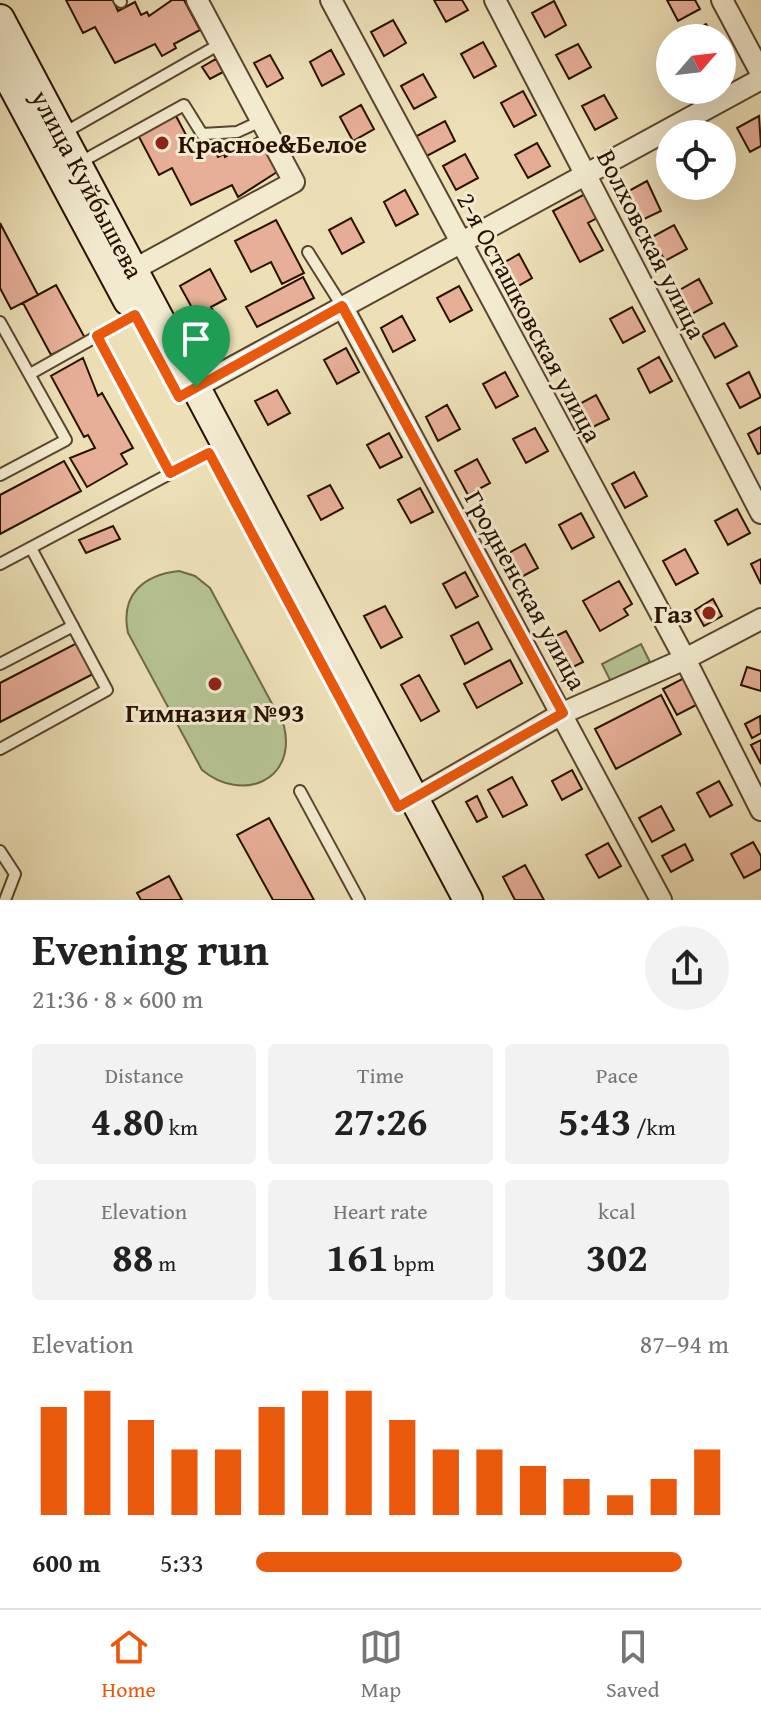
<!DOCTYPE html>
<html lang="en">
<head>
<meta charset="utf-8">
<style>
	:root { --surface:#fff; --page:#f2f2f2; --text:#222; --muted:#767676; --line:#e0e0e0; --accent:#ea580c }
	body { margin:0; font-family:"Gentium Book Plus",serif; background:var(--page); color:var(--text); height:100vh; display:flex; flex-direction:column; font-size:30px; white-space:nowrap }
	* { box-sizing:border-box; margin:0 }
	p { font-size:26px; color:var(--muted) }
	.icon { flex:none; width:44px; height:44px; fill:none; stroke:currentColor; stroke-width:2; stroke-linecap:round; stroke-linejoin:round }
	.map { position:relative; height:900px; overflow:hidden }
	.panel { display:flex; flex-direction:column; background:var(--surface); flex:1 }
	.panel>* { flex:none }
	.needle { width:52px; rotate:62deg }
	.buttons { position:absolute; left:656px; top:24px; display:grid; gap:16px }
	.buttons a { display:grid; place-items:center; width:80px; height:80px; border-radius:50%; background:var(--surface); box-shadow:0 8px 32px #0002; font-size:40px }
	.pin { position:absolute; display:grid; place-items:center; width:68px; height:68px; color:#fff; margin:-82px -34px; border-radius:50% 50% 50% 0; rotate:-45deg; box-shadow:0 0 8px #0007 }
	.pin .icon { rotate:45deg }
	.round { display:grid; place-items:center; flex:none; width:84px; height:84px; border-radius:42px; background:var(--page) }
	.summary { display:flex; align-items:center; justify-content:space-between; height:136px; padding:0 32px }
	h1 { font-size:44px; font-weight:700; line-height:60px }
	.stats { display:grid; grid-template-columns:repeat(3,1fr); gap:12px; height:136px; padding:8px 32px }
	.stats div { display:grid; align-content:center; border-radius:8px; background:var(--page); text-align:center }
	.stats b { font-size:40px; font-weight:700 }
	.stats small { font-size:22px; font-weight:400 }
	.stats p { font-size:22px }
	.chart { height:224px; padding:16px 32px }
	.chart p { display:flex; justify-content:space-between }
	.chart svg { width:100%; height:144px; margin-top:8px; stroke:var(--accent); stroke-width:6 }
	ul { padding:0 32px; list-style:none; font-size:26px }
	li { display:grid; grid-template-columns:128px 96px 1fr; align-items:center; height:60px }
	li i { height:20px; border-radius:10px; background:var(--accent) }
	.dock { display:flex; justify-content:space-around; align-items:center; height:112px; border-top:2px solid var(--line); background:var(--surface); font-size:22px; color:var(--muted) }
	.dock a { display:grid; justify-items:center; gap:4px }
	.dock .current { color:var(--accent) }
	.map>svg:first-child { display:block }
</style>
</head>
<body>
<div class="map">
<svg width="761" height="900" viewBox="0 0 761 900">
	<rect width="100%" height="100%" fill="#ede0b7"/>
	<filter id="stains"><feTurbulence type="fractalNoise" baseFrequency=".0025" numOctaves="4"/><feColorMatrix values="0 0 0 0 .2 0 0 0 0 .09 0 0 0 0 .02 0 0 0 .5 -.17"/></filter>
	<radialGradient id="worn" r=".72"><stop offset=".6" stop-color="#630" stop-opacity="0"/><stop offset="1" stop-color="#630" stop-opacity=".3"/></radialGradient>
	<path fill="#b5c391" stroke="#6e6a48" stroke-width="2" d="M 179,571 L 195,576 L 210,588 L 284,726 C 297,781 242,803 202,770 L 128,633 C 120,595 143,575 179,571 Z
		M 641,644 L 650,662 L 611,682 L 602,664 Z"/>
	<path fill="#e7af97" stroke="#281100" stroke-width="2" d="M 66,0 L 113,0 L 118,11 L 135,2 L 141,15 L 147,12 L 149,16 L 172,0 L 184,0 L 200,30 L 174,44 L 176,48 L 162,56 L 155,44 L 115,63 L 95,27 L 83,33 Z
		M 434,0 L 462,0 L 468,10 L 446,22 Z
		M 667,0 L 695,0 L 700,9 L 678,21 Z
		M 554,1 L 566,25 L 545,37 L 532,13 Z
		M 393,20 L 406,43 L 384,56 L 371,32 Z
		M 706,24 L 714,38 L 686,38 L 684,36 Z
		M 483,42 L 496,66 L 474,78 L 461,54 Z
		M 578,44 L 591,67 L 569,79 L 556,55 Z
		M 331,50 L 344,74 L 322,86 L 310,62 Z
		M 270,55 L 283,78 L 267,87 L 254,63 Z
		M 216,59 L 223,72 L 210,79 L 202,67 Z
		M 423,74 L 436,97 L 414,109 L 401,86 Z
		M 523,91 L 536,115 L 514,127 L 501,103 Z
		M 604,95 L 617,118 L 595,130 L 582,106 Z
		M 361,105 L 374,129 L 353,141 L 340,117 Z
		M 176,116 L 195,152 L 211,144 L 218,157 L 224,154 L 225,157 L 258,137 L 277,172 L 238,197 L 232,185 L 191,205 L 172,168 L 159,175 L 138,135 Z
		M 759,116 L 761,146 L 750,152 L 737,128 Z
		M 445,121 L 455,141 L 425,157 L 415,137 Z
		M 537,143 L 550,166 L 528,178 L 515,155 Z
		M 465,154 L 478,178 L 456,190 L 443,166 Z
		M 647,181 L 661,211 L 642,220 L 627,192 Z
		M 405,190 L 418,214 L 396,226 L 384,202 Z
		M 585,194 L 597,218 L 588,223 L 603,250 L 580,262 L 553,211 Z
		M 351,218 L 364,242 L 342,254 L 329,230 Z
		M 276,220 L 304,273 L 282,284 L 271,262 L 251,272 L 235,241 Z
		M 0,223 L 38,295 L 11,309 L 0,288 Z
		M 674,225 L 687,249 L 665,261 L 652,237 Z
		M 519,254 L 532,278 L 511,290 L 498,266 Z
		M 210,269 L 226,299 L 211,307 L 227,336 L 212,344 L 180,286 Z
		M 303,277 L 314,298 L 257,327 L 246,307 Z
		M 699,279 L 712,303 L 690,315 L 678,291 Z
		M 56,285 L 85,338 L 51,355 L 23,303 Z
		M 459,286 L 472,310 L 450,322 L 437,298 Z
		M 632,307 L 645,331 L 623,343 L 610,319 Z
		M 402,316 L 415,340 L 393,352 L 381,328 Z
		M 724,323 L 737,346 L 715,358 L 702,335 Z
		M 346,348 L 359,372 L 337,384 L 324,360 Z
		M 659,357 L 672,381 L 650,393 L 638,369 Z
		M 83,358 L 98,396 L 102,393 L 133,448 L 121,454 L 127,464 L 87,487 L 70,458 L 95,448 L 88,435 L 84,437 L 51,376 Z
		M 505,372 L 518,396 L 496,408 L 483,384 Z
		M 749,372 L 761,397 L 740,408 L 727,384 Z
		M 277,390 L 290,413 L 268,425 L 255,401 Z
		M 596,395 L 609,419 L 587,430 L 574,407 Z
		M 447,405 L 460,429 L 438,441 L 426,417 Z
		M 761,427 L 761,453 L 758,454 L 748,434 Z
		M 535,428 L 548,451 L 526,463 L 513,439 Z
		M 389,433 L 402,457 L 380,468 L 367,445 Z
		M 477,459 L 490,483 L 468,495 L 455,471 Z
		M 64,461 L 81,491 L 0,534 L 0,495 Z
		M 634,472 L 647,496 L 625,508 L 612,484 Z
		M 330,485 L 343,508 L 321,520 L 308,496 Z
		M 420,488 L 433,512 L 411,523 L 398,500 Z
		M 737,509 L 750,533 L 728,545 L 715,521 Z
		M 581,513 L 594,537 L 572,549 L 559,525 Z
		M 113,526 L 120,539 L 86,553 L 79,540 Z
		M 525,544 L 538,568 L 516,580 L 503,556 Z
		M 685,549 L 698,573 L 676,585 L 663,561 Z
		M 761,559 L 761,584 L 751,564 Z
		M 465,572 L 478,596 L 456,608 L 443,584 Z
		M 619,581 L 632,604 L 624,609 L 628,615 L 600,631 L 583,601 Z
		M 713,599 L 722,616 L 704,626 L 695,610 Z
		M 385,606 L 402,637 L 381,648 L 364,616 Z
		M 478,622 L 492,649 L 465,664 L 451,636 Z
		M 566,631 L 583,662 L 561,673 L 544,642 Z
		M 77,643 L 93,674 L 0,722 L 0,683 Z
		M 510,660 L 522,683 L 477,708 L 464,684 Z
		M 747,667 L 761,671 L 761,691 L 741,685 Z
		M 419,675 L 439,711 L 421,721 L 401,685 Z
		M 686,677 L 700,703 L 677,715 L 663,689 Z
		M 661,695 L 681,734 L 616,769 L 595,729 Z
		M 760,716 L 761,733 L 752,738 L 745,724 Z
		M 761,740 L 761,764 L 751,745 Z
		M 572,770 L 582,789 L 562,800 L 552,781 Z
		M 512,777 L 527,805 L 503,817 L 488,790 Z
		M 719,781 L 732,805 L 710,817 L 697,793 Z
		M 477,796 L 487,817 L 477,822 L 466,802 Z
		M 661,806 L 674,830 L 652,842 L 639,818 Z
		M 269,818 L 314,900 L 273,900 L 237,835 Z
		M 753,842 L 761,856 L 761,869 L 744,878 L 731,854 Z
		M 608,843 L 621,866 L 599,878 L 586,855 Z
		M 685,844 L 693,860 L 671,872 L 662,856 Z
		M 525,865 L 544,900 L 515,900 L 503,877 Z
		M 169,876 L 182,900 L 141,900 L 137,893 Z"/>
	<g fill="none" stroke-linecap="round" stroke-linejoin="round">
		<defs>
			<path id="lane" d="M 119,0 L 121,2
				M 62,134 L 220,44
				M 79,163 L 184,105 L 202,134 L 237,132 L 261,121
				M 308,252 L 342,306
				M 0,322 L 66,440 L 0,475
				M 97,336 L 170,473
				M 30,374 L 135,315
				M 0,564 L 209,453
				M 0,664 L 73,626
				M 0,749 L 107,690 L 31,548
				M 300,791 L 359,900
				M 0,851 L 15,874 L 5,900"/>
			<path id="street" d="M 331,0 L 685,659 L 761,810
				M 495,0 L 761,513
				M 722,0 L 761,73
				M 133,270 L 294,182 L 197,0
				M 342,306 L 661,900
				M 196,387 L 761,79
				M 414,799 L 563,713 L 685,659 L 761,619"/>
			<path id="secondary" d="M 0,19 L 468,900
				M 0,62 L 128,301"/>
		</defs>
		<use href="#lane" stroke="#59452e" stroke-width="14"/>
		<use href="#street" stroke="#59452e" stroke-width="24"/>
		<use href="#secondary" stroke="#281100" stroke-width="32"/>
		<use href="#lane" stroke="#f3ebd0" stroke-width="10"/>
		<use href="#street" stroke="#f3ebd0" stroke-width="20"/>
		<use href="#secondary" stroke="#f3ebd0" stroke-width="28"/>
	</g>
	<g fill="none" stroke-linecap="round" stroke-linejoin="round">
		<defs>
			<path id="route" d="M 342,306 L 563,713 L 398,807 L 209,453 L 170,473 L 97,336 L 135,315 L 179,397 Z"/>
		</defs>
		<use href="#route" stroke="#fff" stroke-width="16"/>
		<use href="#route" stroke="#ea580c" stroke-width="10"/>
	</g>
	<g fill="#8f2418" stroke="#f3ebd0" stroke-width="3">
		<circle cx="162" cy="143" r="8"/>
		<circle cx="709" cy="613" r="8"/>
		<circle cx="215" cy="684" r="8"/>
	</g>
	<g text-anchor="middle" dominant-baseline="central" stroke-width="6" stroke-linejoin="round" paint-order="stroke">
		<g font-size="26" font-weight="bold" fill="#281100" stroke="#f3ebd0" text-anchor="start">
			<text x="178" y="143">Красное&amp;Белое</text>
			<text x="693" y="613" text-anchor="end">Газ</text>
			<text x="215" y="712" text-anchor="middle">Гимназия №93</text>
		</g>
		<g font-size="26" fill="#281100" stroke="#f3ebd0">
			<text transform="translate(88 184) rotate(62)">улица Куйбышева</text>
			<text transform="translate(652 244) rotate(63)">Волховская улица</text>
			<text transform="translate(530 317) rotate(62)">2-я Осташковская улица</text>
			<text transform="translate(526 590) rotate(61)">Гродненская улица</text>
		</g>
	</g>
	<rect width="100%" height="100%" filter="url(#stains)"/>
	<rect width="100%" height="100%" fill="url(#worn)"/>
</svg>
<div class="buttons">
<a><svg class="needle" viewBox="-14 -14 28 28"><path d="M0-13l5 13h-10z" fill="#e53935"/><path d="M0 13l5-13h-10z" fill="#767676"/></svg></a>
<a><svg class="icon" aria-label="locate" viewBox="0 0 24 24"><circle cx="12" cy="12" r="6"/><path d="M12 2v4M12 18v4M2 12h4M18 12h4"/></svg></a>
</div>
<div class="pin" style="left:196px;top:387px;background:#1e9e55"><svg class="icon" aria-label="arrive" viewBox="0 0 24 24"><path d="M6 21V4h12l-3 4 3 4H6"/></svg></div>
</div>
<section class="panel">
<div class="summary"><div><h1>Evening run</h1><p>21:36 · 8 × 600 m</p></div><a class="round"><svg class="icon" aria-label="share" viewBox="0 0 24 24"><path d="M12 15V3M7 8l5-5 5 5M5 13v7h14v-7"/></svg></a></div>
<div class="stats">
<div><p>Distance</p><b>4.80<small> km</small></b></div>
<div><p>Time</p><b>27:26</b></div>
<div><p>Pace</p><b>5:43<small> /km</small></b></div>
</div>
<div class="stats">
<div><p>Elevation</p><b>88<small> m</small></b></div>
<div><p>Heart rate</p><b>161<small> bpm</small></b></div>
<div><p>kcal</p><b>302</b></div>
</div>
<div class="chart"><p><span>Elevation</span>87–94 m</p>
<svg viewBox="0 0 160 44" preserveAspectRatio="none"><path d="M5 44V11M15 44V6M25 44V15M35 44V24M45 44V24M55 44V11M65 44V6M75 44V6M85 44V15M95 44V24M105 44V24M115 44V29M125 44V33M135 44V38M145 44V33M155 44V24"/></svg>
</div>
<ul>
<li><b>600 m</b>5:33<i style="width:90%"></i></li>
</ul>
</section>
<nav class="dock">
<a class="current"><svg class="icon" aria-label="home" viewBox="0 0 24 24"><path d="M3 11l9-7 9 7M6 9v11h12V9"/></svg>Home</a>
<a><svg class="icon" aria-label="map" viewBox="0 0 24 24"><path d="M3 6l6-2 6 2 6-2v14l-6 2-6-2-6 2zM9 4v14M15 6v14"/></svg>Map</a>
<a><svg class="icon" aria-label="saved" viewBox="0 0 24 24"><path d="M7 4h10v16l-5-4-5 4z"/></svg>Saved</a>
</nav>
</body>
</html>
